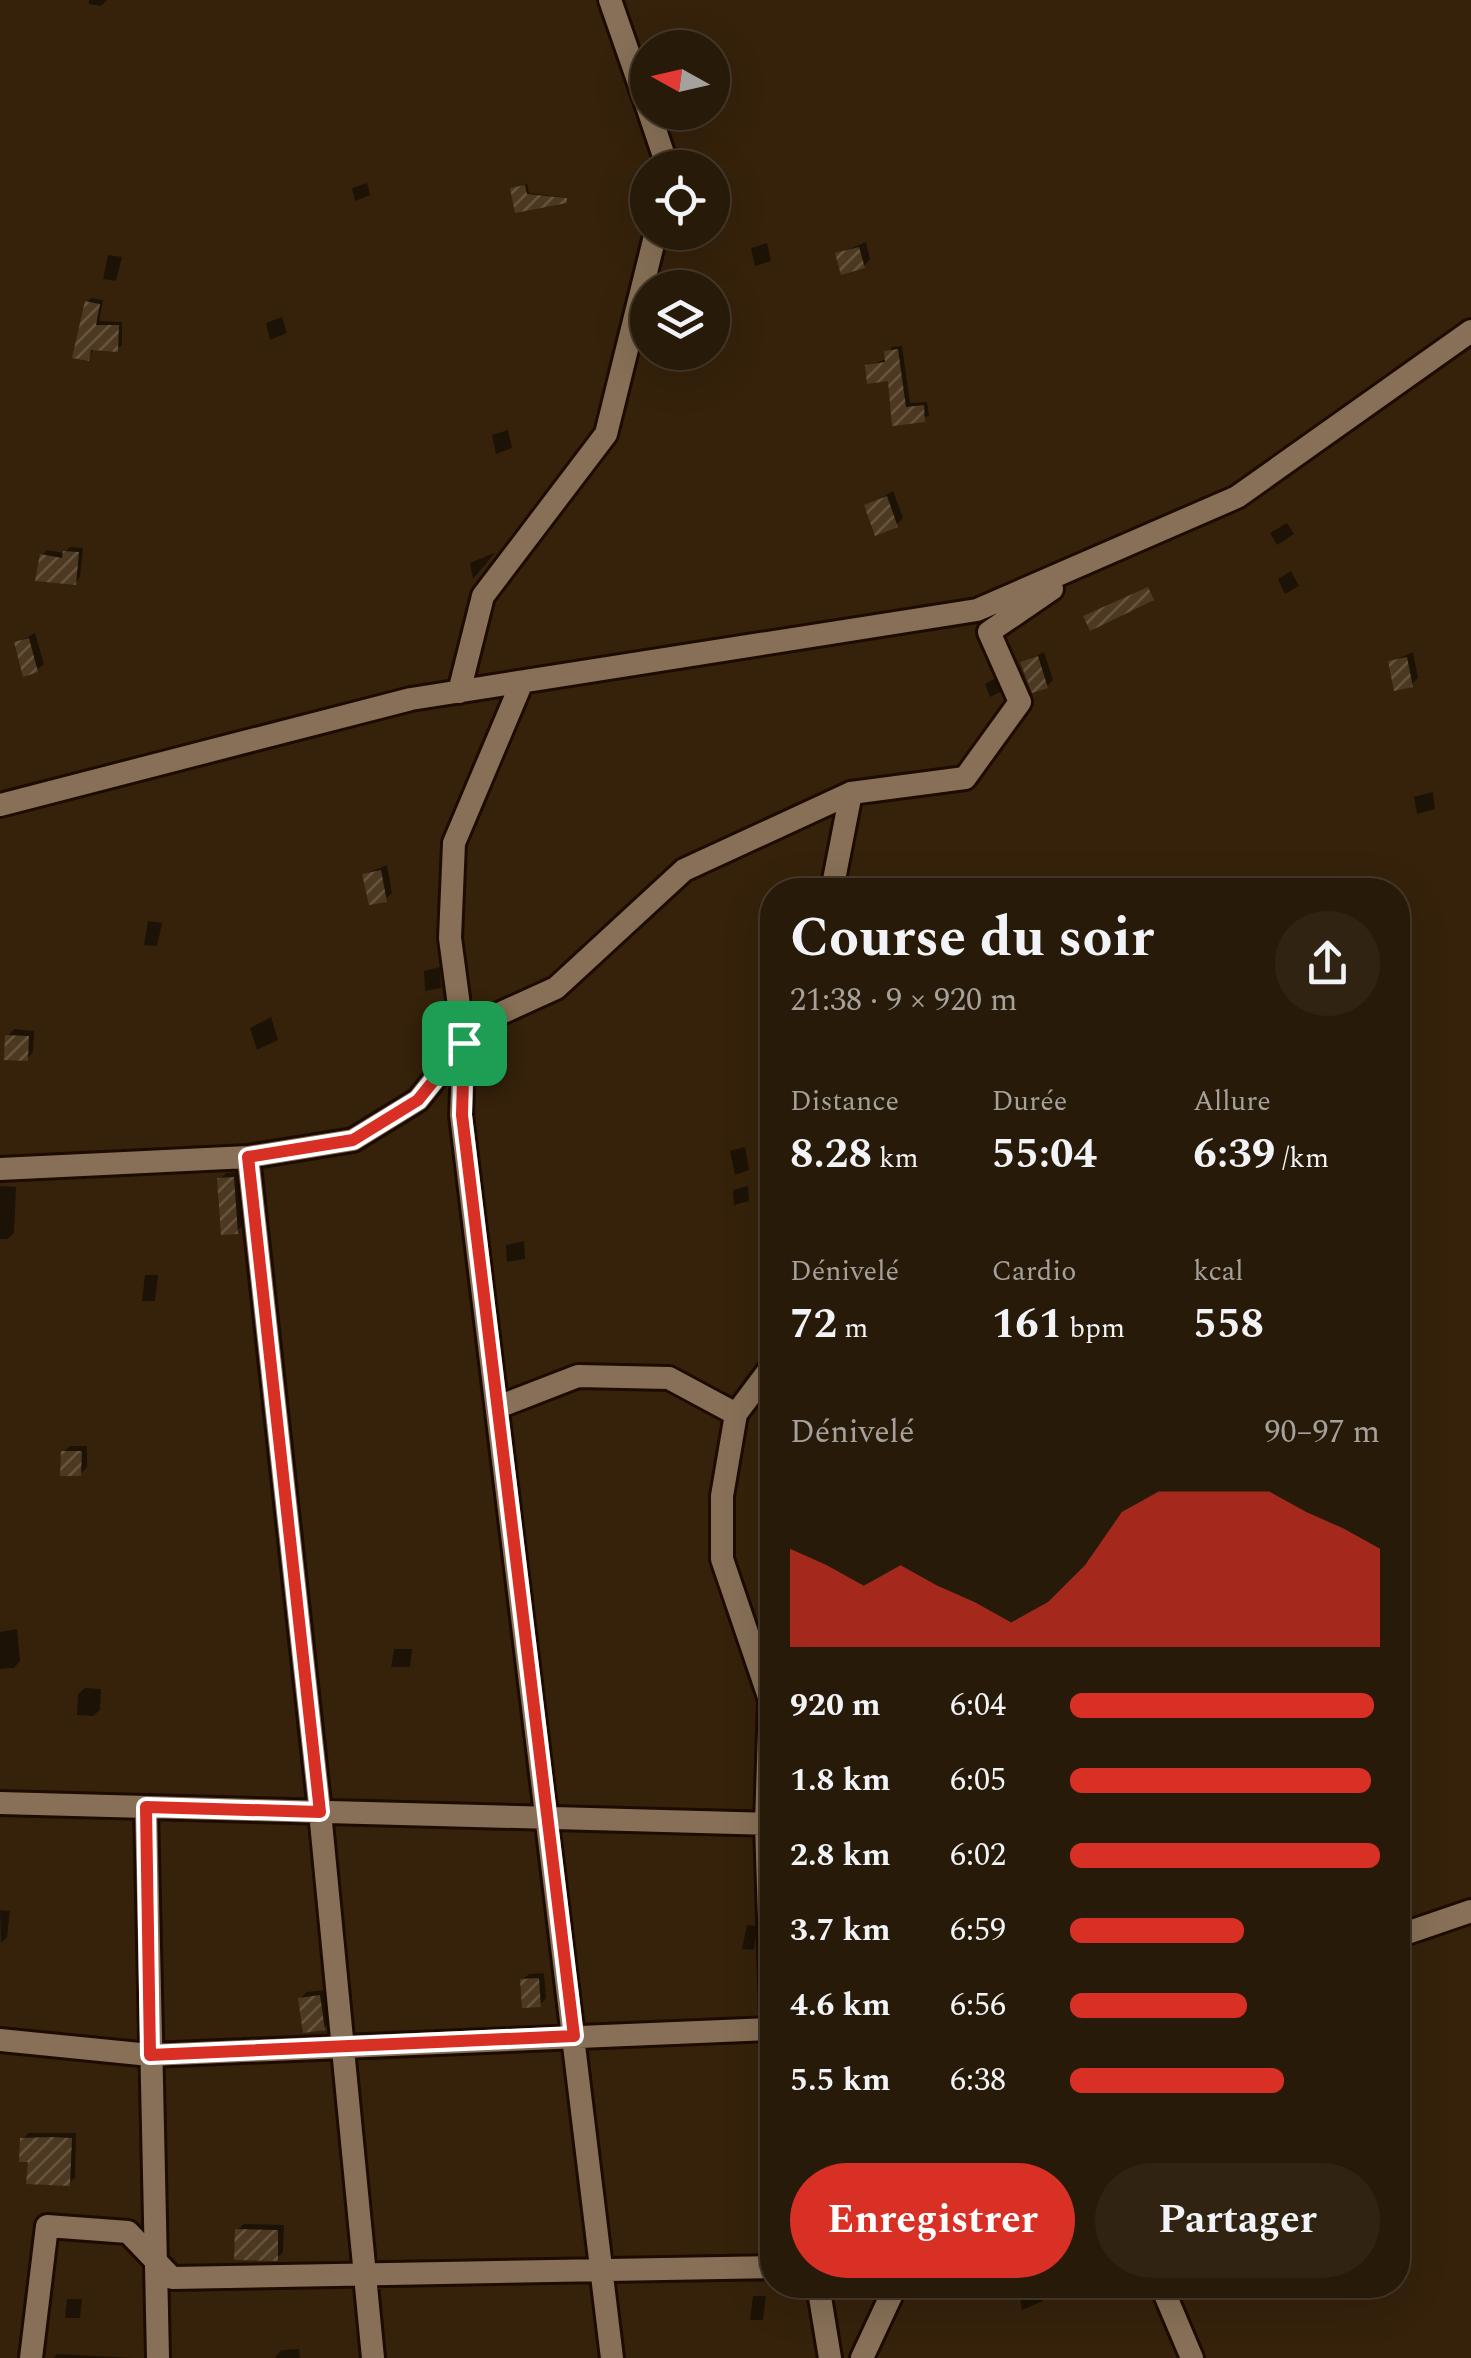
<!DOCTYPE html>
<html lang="fr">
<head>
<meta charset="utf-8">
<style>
	:root { --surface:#281a08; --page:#302312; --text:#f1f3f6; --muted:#a5a19c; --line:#443829; --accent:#d93025 }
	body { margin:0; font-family:Spectral,serif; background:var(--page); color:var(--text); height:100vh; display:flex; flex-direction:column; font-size:38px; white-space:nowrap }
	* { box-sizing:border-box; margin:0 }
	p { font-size:32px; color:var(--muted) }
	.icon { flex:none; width:55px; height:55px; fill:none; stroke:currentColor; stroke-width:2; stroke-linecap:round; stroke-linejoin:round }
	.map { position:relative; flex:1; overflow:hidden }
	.details { position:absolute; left:760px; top:878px; width:650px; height:1420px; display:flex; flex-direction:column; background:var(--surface); border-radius:40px; box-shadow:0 10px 40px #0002,0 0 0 2px var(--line) }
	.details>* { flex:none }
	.needle { width:65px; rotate:278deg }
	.controls { position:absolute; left:630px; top:30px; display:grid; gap:20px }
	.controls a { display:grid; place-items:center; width:100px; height:100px; border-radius:50%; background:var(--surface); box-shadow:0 10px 40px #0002,0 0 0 2px var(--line); font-size:50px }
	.pin { position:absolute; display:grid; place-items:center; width:85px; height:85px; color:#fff; margin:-42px; border-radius:20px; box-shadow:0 5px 15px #0006 }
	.round { display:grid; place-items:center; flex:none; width:105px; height:105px; border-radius:52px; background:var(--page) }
	.head { display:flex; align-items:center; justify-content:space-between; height:170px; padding:0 30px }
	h1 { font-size:55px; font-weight:700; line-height:75px }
	.metrics { display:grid; grid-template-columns:repeat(3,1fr); gap:15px; height:170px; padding:10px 30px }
	.metrics div { display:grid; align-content:center }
	.metrics b { font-size:42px; font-weight:700 }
	.metrics small { font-size:28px; font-weight:400 }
	.metrics p { font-size:28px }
	.chart { height:280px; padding:20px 30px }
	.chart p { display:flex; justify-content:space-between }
	.chart svg { width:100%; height:180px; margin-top:10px; fill:var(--accent); opacity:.7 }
	.cta { display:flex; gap:20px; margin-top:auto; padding:20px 30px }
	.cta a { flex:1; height:115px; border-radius:60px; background:var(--accent); color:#fff; font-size:40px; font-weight:700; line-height:115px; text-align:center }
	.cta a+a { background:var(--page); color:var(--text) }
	ul { padding:0 30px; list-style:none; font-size:32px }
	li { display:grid; grid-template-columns:160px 120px 1fr; align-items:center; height:75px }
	li i { height:25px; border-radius:12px; background:var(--accent) }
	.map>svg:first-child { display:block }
</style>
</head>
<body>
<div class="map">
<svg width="1471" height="2358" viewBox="0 0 1471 2358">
	<defs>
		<pattern id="building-hatch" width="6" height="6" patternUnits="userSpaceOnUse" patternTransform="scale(2.5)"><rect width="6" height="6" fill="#4d3821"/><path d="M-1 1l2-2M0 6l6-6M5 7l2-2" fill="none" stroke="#675440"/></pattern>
	</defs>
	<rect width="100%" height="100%" fill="#36220b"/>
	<path fill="#0007" d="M 89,0 L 107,0 L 101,6 L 89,4 Z
		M 367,183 L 370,195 L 355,201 L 352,188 Z
		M 527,184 L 529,193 L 569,198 L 517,210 L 513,189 Z
		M 866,242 L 870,259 L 864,266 L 838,254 Z
		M 767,243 L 771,261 L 755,266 L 751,248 Z
		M 108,255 L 122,257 L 116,281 L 103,279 Z
		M 91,298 L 103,300 L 99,321 L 122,322 L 122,345 L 117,349 L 94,348 L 88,359 L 87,302 Z
		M 282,317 L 287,333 L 270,340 L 266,323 Z
		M 902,346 L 910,403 L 927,402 L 929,416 L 895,423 L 890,379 L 867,366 L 887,359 L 892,347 Z
		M 508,430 L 512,448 L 496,454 L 492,435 Z
		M 893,491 L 903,518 L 897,524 L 867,506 Z
		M 1287,523 L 1294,534 L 1277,545 L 1270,533 Z
		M 70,547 L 83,548 L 80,577 L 76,582 L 42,555 L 47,550 L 64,553 Z
		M 494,553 L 494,554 L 473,579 L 470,563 Z
		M 1291,571 L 1299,586 L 1285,594 L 1278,579 Z
		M 35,633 L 44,664 L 37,670 L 17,643 Z
		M 1044,652 L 1053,680 L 1047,686 L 1023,663 Z
		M 1413,652 L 1418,678 L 1412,684 L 1391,662 Z
		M 996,678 L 1002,691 L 990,697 L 985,684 Z
		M 1433,792 L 1435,809 L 1417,814 L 1414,797 Z
		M 387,865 L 392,893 L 385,899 L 365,874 Z
		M 148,921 L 162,923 L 157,946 L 144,945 Z
		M 440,967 L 441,988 L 425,991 L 424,971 Z
		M 271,1017 L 278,1040 L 257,1050 L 250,1028 Z
		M 14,1029 L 34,1031 L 33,1052 L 27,1059 L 8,1036 Z
		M 745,1147 L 749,1170 L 735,1175 L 730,1151 Z
		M 239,1172 L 243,1225 L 237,1231 L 220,1179 L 226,1173 Z
		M 0,1186 L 16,1187 L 14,1233 L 8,1239 L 0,1239 Z
		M 748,1186 L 749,1201 L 734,1205 L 733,1190 Z
		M 772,1226 L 772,1241 L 764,1242 L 762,1229 Z
		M 524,1241 L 525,1259 L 507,1262 L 506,1245 Z
		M 145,1275 L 158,1275 L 155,1301 L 142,1301 Z
		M 70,1446 L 87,1446 L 87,1467 L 80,1474 L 63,1452 Z
		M 17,1629 L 20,1661 L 14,1668 L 0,1669 L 0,1632 Z
		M 394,1649 L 412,1649 L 410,1667 L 391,1667 Z
		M 85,1688 L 101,1689 L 100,1710 L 93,1716 L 77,1715 L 78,1694 Z
		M 0,1910 L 10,1911 L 7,1937 L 1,1943 Z
		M 747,1925 L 756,1926 L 754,1950 L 742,1949 Z
		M 544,1973 L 546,1998 L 540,2005 L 522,1980 L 529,1974 Z
		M 326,1990 L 331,2021 L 324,2028 L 300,1999 L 307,1992 Z
		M 29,2133 L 76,2133 L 75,2178 L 69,2183 L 30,2160 L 23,2139 Z
		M 244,2224 L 284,2225 L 283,2252 L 277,2258 L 237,2230 Z
		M 1018,2285 L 1040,2285 L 1043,2301 L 1022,2310 Z
		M 753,2296 L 766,2296 L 763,2320 L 750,2320 Z
		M 67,2299 L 82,2299 L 80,2318 L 65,2318 Z
		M 299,2349 L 300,2358 L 275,2358 L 281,2350 Z
		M 57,2354 L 134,2358 L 54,2358 Z"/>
	<path fill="url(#building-hatch)" d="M 525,185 L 527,194 L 567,198 L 567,203 L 515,213 L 510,188 Z
		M 859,247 L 865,268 L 841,275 L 835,253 Z
		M 85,301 L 100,304 L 96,325 L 119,325 L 118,352 L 91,350 L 89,361 L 72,358 Z
		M 898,349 L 906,407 L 924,405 L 925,422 L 892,426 L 888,381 L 867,384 L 865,365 L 885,362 L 884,351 Z
		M 887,496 L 898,527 L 875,536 L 864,505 Z
		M 63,551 L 79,552 L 76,585 L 35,581 L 40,554 L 62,558 Z
		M 1148,587 L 1154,600 L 1090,631 L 1083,616 Z
		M 29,638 L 38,672 L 23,677 L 14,642 Z
		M 1038,656 L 1048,688 L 1032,693 L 1020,662 Z
		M 1407,657 L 1413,687 L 1394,691 L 1388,661 Z
		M 381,870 L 387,902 L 369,905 L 362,874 Z
		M 5,1035 L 29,1036 L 28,1061 L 4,1060 Z
		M 234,1177 L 238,1234 L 221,1235 L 217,1178 Z
		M 61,1451 L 82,1451 L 81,1476 L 60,1476 Z
		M 539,1978 L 541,2007 L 522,2008 L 520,1979 Z
		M 320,1995 L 325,2030 L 303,2033 L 298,1998 Z
		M 51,2137 L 72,2138 L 70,2186 L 26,2184 L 28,2162 L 19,2162 L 20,2138 Z
		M 235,2229 L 278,2230 L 278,2261 L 234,2260 Z"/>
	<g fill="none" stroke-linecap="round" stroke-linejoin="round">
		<defs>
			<path id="minor" d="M 610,0 L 648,109
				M 649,112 L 668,168
				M 522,682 L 454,843 L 450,938 L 464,1043 L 461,1115 L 612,2358
				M 459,692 L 483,596 L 606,434 L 656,232
				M 0,805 L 411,699 L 977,610 L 1237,497 L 1471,331
				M 832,890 L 851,793
				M 248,1157 L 320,1812 L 373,2358
				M 0,1169 L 248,1157 L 353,1140 L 418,1100 L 479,1023 L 556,988 L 684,870 L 851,793 L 965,778 L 1020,702 L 989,632 L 1052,589
				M 772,1366 L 736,1414 L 722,1496 L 722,1559 L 770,1700 L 766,1824 L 772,2012
				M 498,1407 L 578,1376 L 669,1378 L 736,1414
				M 0,1803 L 772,1824
				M 146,1807 L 158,2358
				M 1398,1936 L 1471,1911
				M 0,2040 L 150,2055 L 772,2029
				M 818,2285 L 830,2358
				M 1161,2285 L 1192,2358
				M 31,2358 L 47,2226 L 128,2232 L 172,2278 L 772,2267
				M 862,2358 L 896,2285"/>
		</defs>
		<use href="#minor" stroke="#1d0b00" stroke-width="28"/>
		<use href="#minor" stroke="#877057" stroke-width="22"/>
	</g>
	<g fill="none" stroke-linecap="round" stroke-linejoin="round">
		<defs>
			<path id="route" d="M 464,1043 L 462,1115 L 574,2036 L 150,2055 L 146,1807 L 320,1812 L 248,1157 L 353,1140 L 418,1100 Z"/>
		</defs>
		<use href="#route" stroke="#fff" stroke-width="20"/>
		<use href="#route" stroke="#d93025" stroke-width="12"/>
	</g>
</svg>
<div class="controls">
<a><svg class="needle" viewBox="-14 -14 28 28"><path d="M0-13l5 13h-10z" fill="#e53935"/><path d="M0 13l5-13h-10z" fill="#a5a19c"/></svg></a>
<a><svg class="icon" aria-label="locate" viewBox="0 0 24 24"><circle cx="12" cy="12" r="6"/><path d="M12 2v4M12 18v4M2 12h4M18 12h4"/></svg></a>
<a><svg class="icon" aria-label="layers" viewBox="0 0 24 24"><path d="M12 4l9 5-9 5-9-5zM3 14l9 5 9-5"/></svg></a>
</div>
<div class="pin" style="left:464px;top:1043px;background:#1e9e55"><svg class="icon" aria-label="arrive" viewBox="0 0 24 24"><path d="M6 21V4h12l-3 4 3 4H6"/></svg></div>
<section class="details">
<div class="head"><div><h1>Course du soir</h1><p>21:38 · 9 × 920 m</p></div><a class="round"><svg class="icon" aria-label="share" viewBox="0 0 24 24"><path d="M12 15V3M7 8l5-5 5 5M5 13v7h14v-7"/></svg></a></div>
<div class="metrics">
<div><p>Distance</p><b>8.28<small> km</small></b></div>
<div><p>Durée</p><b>55:04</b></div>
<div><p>Allure</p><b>6:39<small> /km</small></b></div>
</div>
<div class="metrics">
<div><p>Dénivelé</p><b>72<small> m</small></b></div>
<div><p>Cardio</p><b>161<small> bpm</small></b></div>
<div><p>kcal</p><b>558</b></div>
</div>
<div class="chart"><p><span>Dénivelé</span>90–97 m</p>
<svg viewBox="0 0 160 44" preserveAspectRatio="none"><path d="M0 44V20L10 24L20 29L30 24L40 29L50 33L60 38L70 33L80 24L90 11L100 6L110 6L120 6L130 6L140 11L150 15L160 20V44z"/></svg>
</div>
<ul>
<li><b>920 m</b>6:04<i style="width:98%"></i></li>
<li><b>1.8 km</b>6:05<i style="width:97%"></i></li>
<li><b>2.8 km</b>6:02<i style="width:100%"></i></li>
<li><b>3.7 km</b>6:59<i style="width:56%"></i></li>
<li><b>4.6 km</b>6:56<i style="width:57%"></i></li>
<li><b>5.5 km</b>6:38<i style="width:69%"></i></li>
</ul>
<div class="cta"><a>Enregistrer</a><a>Partager</a></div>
</section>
</div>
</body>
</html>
